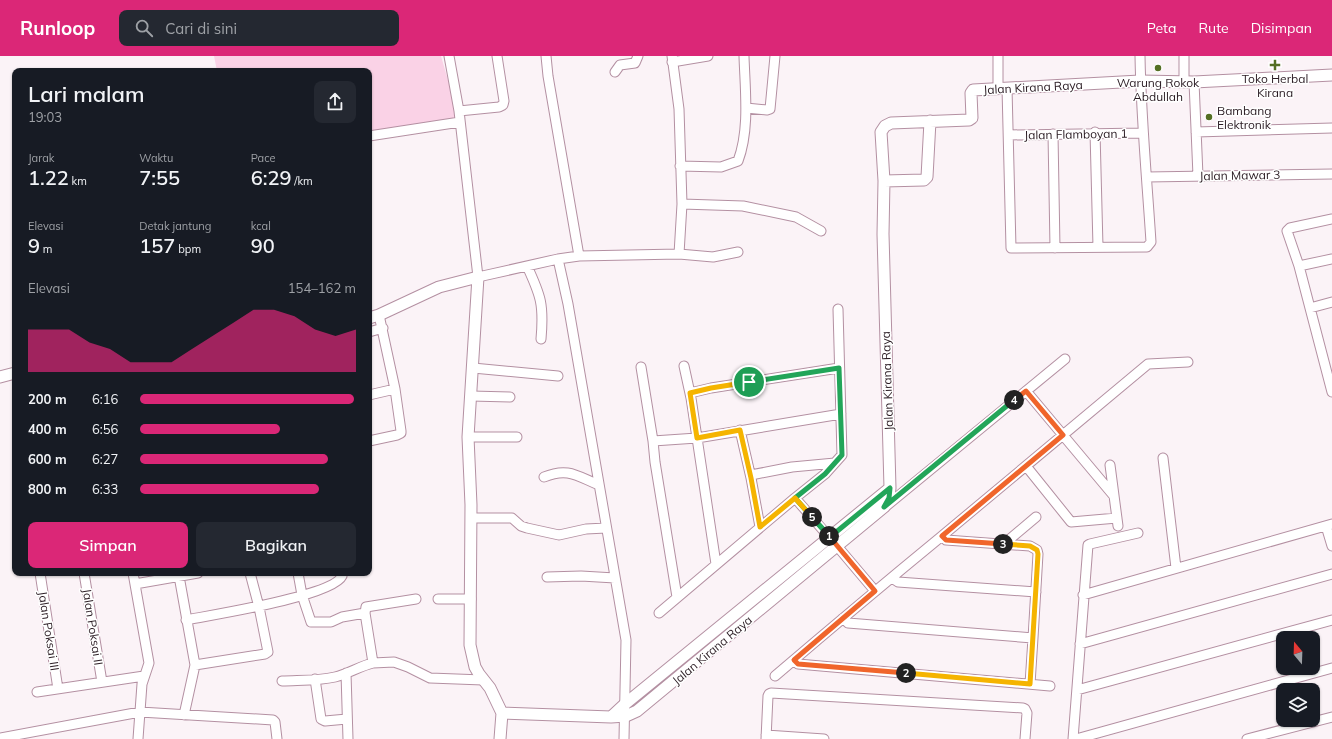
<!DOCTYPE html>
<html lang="id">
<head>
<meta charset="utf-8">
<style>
	:root { --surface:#171b24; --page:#242831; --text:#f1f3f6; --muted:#9ea1a6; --accent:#db2777 }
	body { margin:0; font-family:Mulish,sans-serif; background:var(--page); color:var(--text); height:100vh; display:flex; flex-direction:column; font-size:15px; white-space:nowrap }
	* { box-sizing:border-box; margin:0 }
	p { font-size:13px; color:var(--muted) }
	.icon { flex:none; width:22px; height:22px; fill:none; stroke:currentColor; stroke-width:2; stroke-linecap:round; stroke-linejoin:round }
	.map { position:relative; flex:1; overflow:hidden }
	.details { position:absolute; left:12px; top:12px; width:360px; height:508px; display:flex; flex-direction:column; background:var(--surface); border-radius:8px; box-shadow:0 1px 3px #0004 }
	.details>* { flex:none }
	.needle { width:26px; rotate:341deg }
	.fabs { position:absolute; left:1276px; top:575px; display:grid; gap:8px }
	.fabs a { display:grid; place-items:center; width:44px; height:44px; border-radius:8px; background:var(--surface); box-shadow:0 1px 3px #0004; font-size:20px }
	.pin { position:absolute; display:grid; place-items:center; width:34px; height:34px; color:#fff; margin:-17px; border:2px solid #fff; border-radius:50%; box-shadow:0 1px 4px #0007 }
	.km { position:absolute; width:20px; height:20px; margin:-10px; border-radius:50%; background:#222; color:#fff; font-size:11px; line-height:20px; text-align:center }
	.round { display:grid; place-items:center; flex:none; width:42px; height:42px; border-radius:8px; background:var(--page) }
	.headline { display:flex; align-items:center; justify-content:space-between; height:68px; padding:0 16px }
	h1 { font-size:22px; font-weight:600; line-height:30px }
	.metrics { display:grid; grid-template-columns:repeat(3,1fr); gap:6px; height:68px; padding:4px 16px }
	.metrics div { display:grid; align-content:center }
	.metrics b { font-size:20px; font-weight:600 }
	.metrics small { font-size:11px; font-weight:400 }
	.metrics p { font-size:11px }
	.chart { height:112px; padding:8px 16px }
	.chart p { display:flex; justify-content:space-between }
	.chart svg { width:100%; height:72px; margin-top:4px; fill:var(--accent); opacity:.7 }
	.primary-button { display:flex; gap:8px; margin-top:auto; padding:8px 16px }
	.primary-button a { flex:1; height:46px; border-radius:8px; background:var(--accent); color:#fff; font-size:16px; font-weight:600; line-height:46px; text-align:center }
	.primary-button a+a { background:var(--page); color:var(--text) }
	ul { padding:0 16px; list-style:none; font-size:13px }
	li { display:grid; grid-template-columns:64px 48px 1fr; align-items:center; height:30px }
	li i { height:10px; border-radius:5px; background:var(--accent) }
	header { display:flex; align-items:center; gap:24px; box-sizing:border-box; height:56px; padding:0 20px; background:var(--accent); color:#fff }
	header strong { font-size:19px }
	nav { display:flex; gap:22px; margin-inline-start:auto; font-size:14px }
	.search { width:280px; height:36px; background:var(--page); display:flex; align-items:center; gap:10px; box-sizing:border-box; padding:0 14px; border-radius:8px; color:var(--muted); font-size:15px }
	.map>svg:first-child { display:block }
</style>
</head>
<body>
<header>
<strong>Runloop</strong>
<div class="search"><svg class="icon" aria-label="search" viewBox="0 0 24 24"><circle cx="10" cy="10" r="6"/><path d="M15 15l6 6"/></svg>Cari di sini</div>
<nav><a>Peta</a><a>Rute</a><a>Disimpan</a></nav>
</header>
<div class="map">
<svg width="1332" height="683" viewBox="0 0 1332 683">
	<rect width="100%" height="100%" fill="#fbf3f7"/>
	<path fill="#fad2e6" d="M 214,0 L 441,0 L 460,66 L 369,80 L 369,15 L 217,15 Z"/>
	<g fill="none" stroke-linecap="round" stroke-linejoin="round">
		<defs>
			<path id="minor" d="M 449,0 L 459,55 L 478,221 L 558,203 L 579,200 L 679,198 L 682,148 L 679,53 L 672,0
				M 546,0 L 548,20 L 579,200
				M 998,0 L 998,32
				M 1184,0 L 1184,26
				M 672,6 L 708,0
				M 615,16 L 620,9 L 635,7 L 638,0
				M 1194,26 L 1198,120
				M 1007,32 L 1011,192 L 1147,191 L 1151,186 C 1147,124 1141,62 1140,0
				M 746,52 L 767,54 L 770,53 L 775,0
				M 459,55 L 499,51 L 503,49 L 504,45 L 497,0
				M 1095,76 L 1098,191
				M 1196,76 L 1332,72
				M 1053,78 L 1055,192
				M 1009,79 L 1143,77
				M 369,80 L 460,66
				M 680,110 L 721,111 L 738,105 C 750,73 745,34 744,0
				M 1147,121 L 1332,118
				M 682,148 L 743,150 L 796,161 L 821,175
				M 1332,163 L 1290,172 L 1287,175 L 1299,210 L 1332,336
				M 679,198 L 713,201 L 738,196
				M 558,203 L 568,248 L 626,584 L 624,683
				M 527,210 C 541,240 544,249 541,283
				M 1299,210 L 1332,203
				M 1310,252 L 1332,246
				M 838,253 L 842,399 L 825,418 L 795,442 L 837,490 L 875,535
				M 369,276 L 383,272
				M 684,310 L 691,342 L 716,508
				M 641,311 L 653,385 L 655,406 L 677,541
				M 473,312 L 558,320
				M 1026,335 L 1114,440
				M 690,337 L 711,332 L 839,312
				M 369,339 L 395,333
				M 471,340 L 510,341
				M 740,374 L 751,422 L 760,471
				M 468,381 L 517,381
				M 369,385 L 397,379 L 401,377 L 401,375 L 395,333 L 379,259
				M 653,385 L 697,382 L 841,358
				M 1163,402 L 1176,512
				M 1110,409 L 1118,470
				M 1026,410 L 1071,466 L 1117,462
				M 751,419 L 792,411 L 835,407
				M 544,421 C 568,411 577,420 599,429
				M 885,451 L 1065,303
				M 471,462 L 512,462 L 521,470 L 527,472 L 559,479 L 586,473 L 606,472
				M 1326,470 L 1332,490
				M 942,480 L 1148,308 L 1188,306
				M 1004,488 L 1036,461
				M 40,517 L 58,633
				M 84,517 L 102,626
				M 133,517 L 149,607 L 142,628 L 138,683
				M 298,517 L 302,539 L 311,566 L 331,566 L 342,561 L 365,557
				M 179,520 L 195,609 L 184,659
				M 547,521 L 581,520 L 615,522
				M 892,522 L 898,526 L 1036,536
				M 135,528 L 198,517
				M 1083,539 L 1332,468
				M 438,543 L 471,543
				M 659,557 L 795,442
				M 186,564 C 212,559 333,540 342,520 L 342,517
				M 1080,588 L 1332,518
				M 794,604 L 798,608 L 1050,630
				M 373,607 L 394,606 L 408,611 L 430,622 L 483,624
				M 195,609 L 265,598 L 268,596 L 259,551 L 250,517
				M 346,617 L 348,683
				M 775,620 C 830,573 886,526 942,480 L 946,484 L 1030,490 L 1037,494 L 1038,498 L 1033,582 L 848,567 L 843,562
				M 315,623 L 321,663 L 325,665 L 347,663
				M 282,625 C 299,624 318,625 335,621 C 348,618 360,610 373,607 L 365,557 L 366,551 L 416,543
				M 1030,628 L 1033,582
				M 1077,634 L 1332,564
				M 37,636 L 144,620
				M 766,679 L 824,683
				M 0,682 L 140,656 L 273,664 L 275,666 L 277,683
				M 766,683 L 768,640 L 769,638 L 771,637 L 1023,652 L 1025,653 L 1027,657 L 1025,683
				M 1073,683 L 1088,489 L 1090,488 L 1138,477
				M 1076,683 L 1332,612
				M 1247,683 L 1332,661"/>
			<path id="tertiary" d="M 884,125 L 924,124 L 927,121 L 930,65
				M 369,262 L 379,259 L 439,231 L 478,221 L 468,381 L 471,449 L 470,589 L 475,611 L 479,618 L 490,632 L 502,657
				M 0,321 L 15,317
				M 502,657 L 611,661 L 626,660 L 637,655 L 884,451 L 889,441 L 890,432 L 883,178 L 884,125 L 881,76 L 885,70 L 891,67 L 969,64 L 972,62 L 971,37 L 973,34 L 1140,25 L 1194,26 L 1332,19
				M 611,661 L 625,648 L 890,432
				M 500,683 L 502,657"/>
		</defs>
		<use href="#minor" stroke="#b490a2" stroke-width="11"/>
		<use href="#tertiary" stroke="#b490a2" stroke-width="13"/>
		<use href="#minor" stroke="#fff" stroke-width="9"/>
		<use href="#tertiary" stroke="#fff" stroke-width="11"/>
	</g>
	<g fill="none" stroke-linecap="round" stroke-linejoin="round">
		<defs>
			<path id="split-1" d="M 749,326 L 839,312 L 842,399 L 825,418 L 795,442 L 829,480"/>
			<path id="split-2" d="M 829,480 L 875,535 L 794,604 L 798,608 L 906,617"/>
			<path id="split-3" d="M 906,617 L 1030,628 L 1038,498 L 1037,494 L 1030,490 L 1003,488"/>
			<path id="split-4" d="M 1003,488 L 946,484 L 942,480 L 1063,379 L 1026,335 L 1014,344"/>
			<path id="split-5" d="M 812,461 L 830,481 L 890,432 L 889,442 L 884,451 L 1014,344"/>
			<path id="split-6" d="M 749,326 L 711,332 L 690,337 L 697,382 L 740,374 L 751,422 L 760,471 L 795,442 L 812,461"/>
		</defs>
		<use href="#split-1" stroke="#fff" stroke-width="8"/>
		<use href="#split-2" stroke="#fff" stroke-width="8"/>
		<use href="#split-3" stroke="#fff" stroke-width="8"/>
		<use href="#split-4" stroke="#fff" stroke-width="8"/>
		<use href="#split-5" stroke="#fff" stroke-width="8"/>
		<use href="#split-6" stroke="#fff" stroke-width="8"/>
		<use href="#split-1" stroke="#22a559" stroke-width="5"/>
		<use href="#split-2" stroke="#f0652b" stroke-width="5"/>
		<use href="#split-3" stroke="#f5b400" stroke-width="5"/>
		<use href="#split-4" stroke="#f0652b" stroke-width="5"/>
		<use href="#split-5" stroke="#22a559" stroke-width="5"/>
		<use href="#split-6" stroke="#f5b400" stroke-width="5"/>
	</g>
	<g fill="#546f23" stroke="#fff" stroke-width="1.5">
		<path d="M1273 3h4v4h4v4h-4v4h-4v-4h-4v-4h4z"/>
		<circle cx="1158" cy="12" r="4"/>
		<circle cx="1209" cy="61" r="4"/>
	</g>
	<g text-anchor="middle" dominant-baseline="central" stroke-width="3" stroke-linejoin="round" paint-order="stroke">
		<g font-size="12" fill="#291b22" stroke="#fff">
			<text x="1275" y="22">Toko Herbal<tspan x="1275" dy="14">Kirana</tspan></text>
			<text x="1158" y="26">Warung Rokok<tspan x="1158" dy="14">Abdullah</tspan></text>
			<text x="1217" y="54" text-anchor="start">Bambang<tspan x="1217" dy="14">Elektronik</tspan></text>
		</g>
		<g font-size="12" fill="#291b22" stroke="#fff">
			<text transform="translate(1033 31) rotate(-3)">Jalan Kirana Raya</text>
			<text transform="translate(1076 78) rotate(-1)">Jalan Flamboyan 1</text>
			<text transform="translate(1240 119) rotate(-1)">Jalan Mawar 3</text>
			<text transform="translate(887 325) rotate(-92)">Jalan Kirana Raya</text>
			<text transform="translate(93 571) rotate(81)">Jalan Poksai II</text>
			<text transform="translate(49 575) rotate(81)">Jalan Poksai III</text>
			<text transform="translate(712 594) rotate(-40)">Jalan Kirana Raya</text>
		</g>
	</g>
</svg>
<div class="fabs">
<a><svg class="needle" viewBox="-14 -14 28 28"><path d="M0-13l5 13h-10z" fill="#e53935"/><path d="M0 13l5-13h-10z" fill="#9ea1a6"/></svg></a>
<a><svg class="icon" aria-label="layers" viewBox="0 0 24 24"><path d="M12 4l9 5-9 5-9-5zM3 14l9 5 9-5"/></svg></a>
</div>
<div class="pin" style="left:749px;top:326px;background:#1e9e55"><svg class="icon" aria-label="arrive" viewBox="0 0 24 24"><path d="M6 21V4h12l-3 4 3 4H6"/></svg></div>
<b class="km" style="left:829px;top:480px">1</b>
<b class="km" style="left:906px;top:617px">2</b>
<b class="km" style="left:1003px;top:488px">3</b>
<b class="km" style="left:1014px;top:344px">4</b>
<b class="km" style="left:812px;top:461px">5</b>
<section class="details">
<div class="headline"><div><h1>Lari malam</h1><p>19:03</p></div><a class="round"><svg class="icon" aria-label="share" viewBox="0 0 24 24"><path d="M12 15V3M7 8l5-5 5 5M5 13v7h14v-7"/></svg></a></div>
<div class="metrics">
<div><p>Jarak</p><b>1.22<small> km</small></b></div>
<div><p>Waktu</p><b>7:55</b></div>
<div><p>Pace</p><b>6:29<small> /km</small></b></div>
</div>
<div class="metrics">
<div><p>Elevasi</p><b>9<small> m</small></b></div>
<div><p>Detak jantung</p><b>157<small> bpm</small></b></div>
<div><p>kcal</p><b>90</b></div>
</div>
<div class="chart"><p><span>Elevasi</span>154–162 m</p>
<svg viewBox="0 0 160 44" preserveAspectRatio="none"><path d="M0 44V18L10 18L20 18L30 26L40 30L50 38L60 38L70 38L80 30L90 22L100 14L110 6L120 6L130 10L140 18L150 22L160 18V44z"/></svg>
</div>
<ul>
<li><b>200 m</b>6:16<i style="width:99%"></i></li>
<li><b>400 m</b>6:56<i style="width:65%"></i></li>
<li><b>600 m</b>6:27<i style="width:87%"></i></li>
<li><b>800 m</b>6:33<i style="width:83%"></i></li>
</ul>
<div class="primary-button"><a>Simpan</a><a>Bagikan</a></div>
</section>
</div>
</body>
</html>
